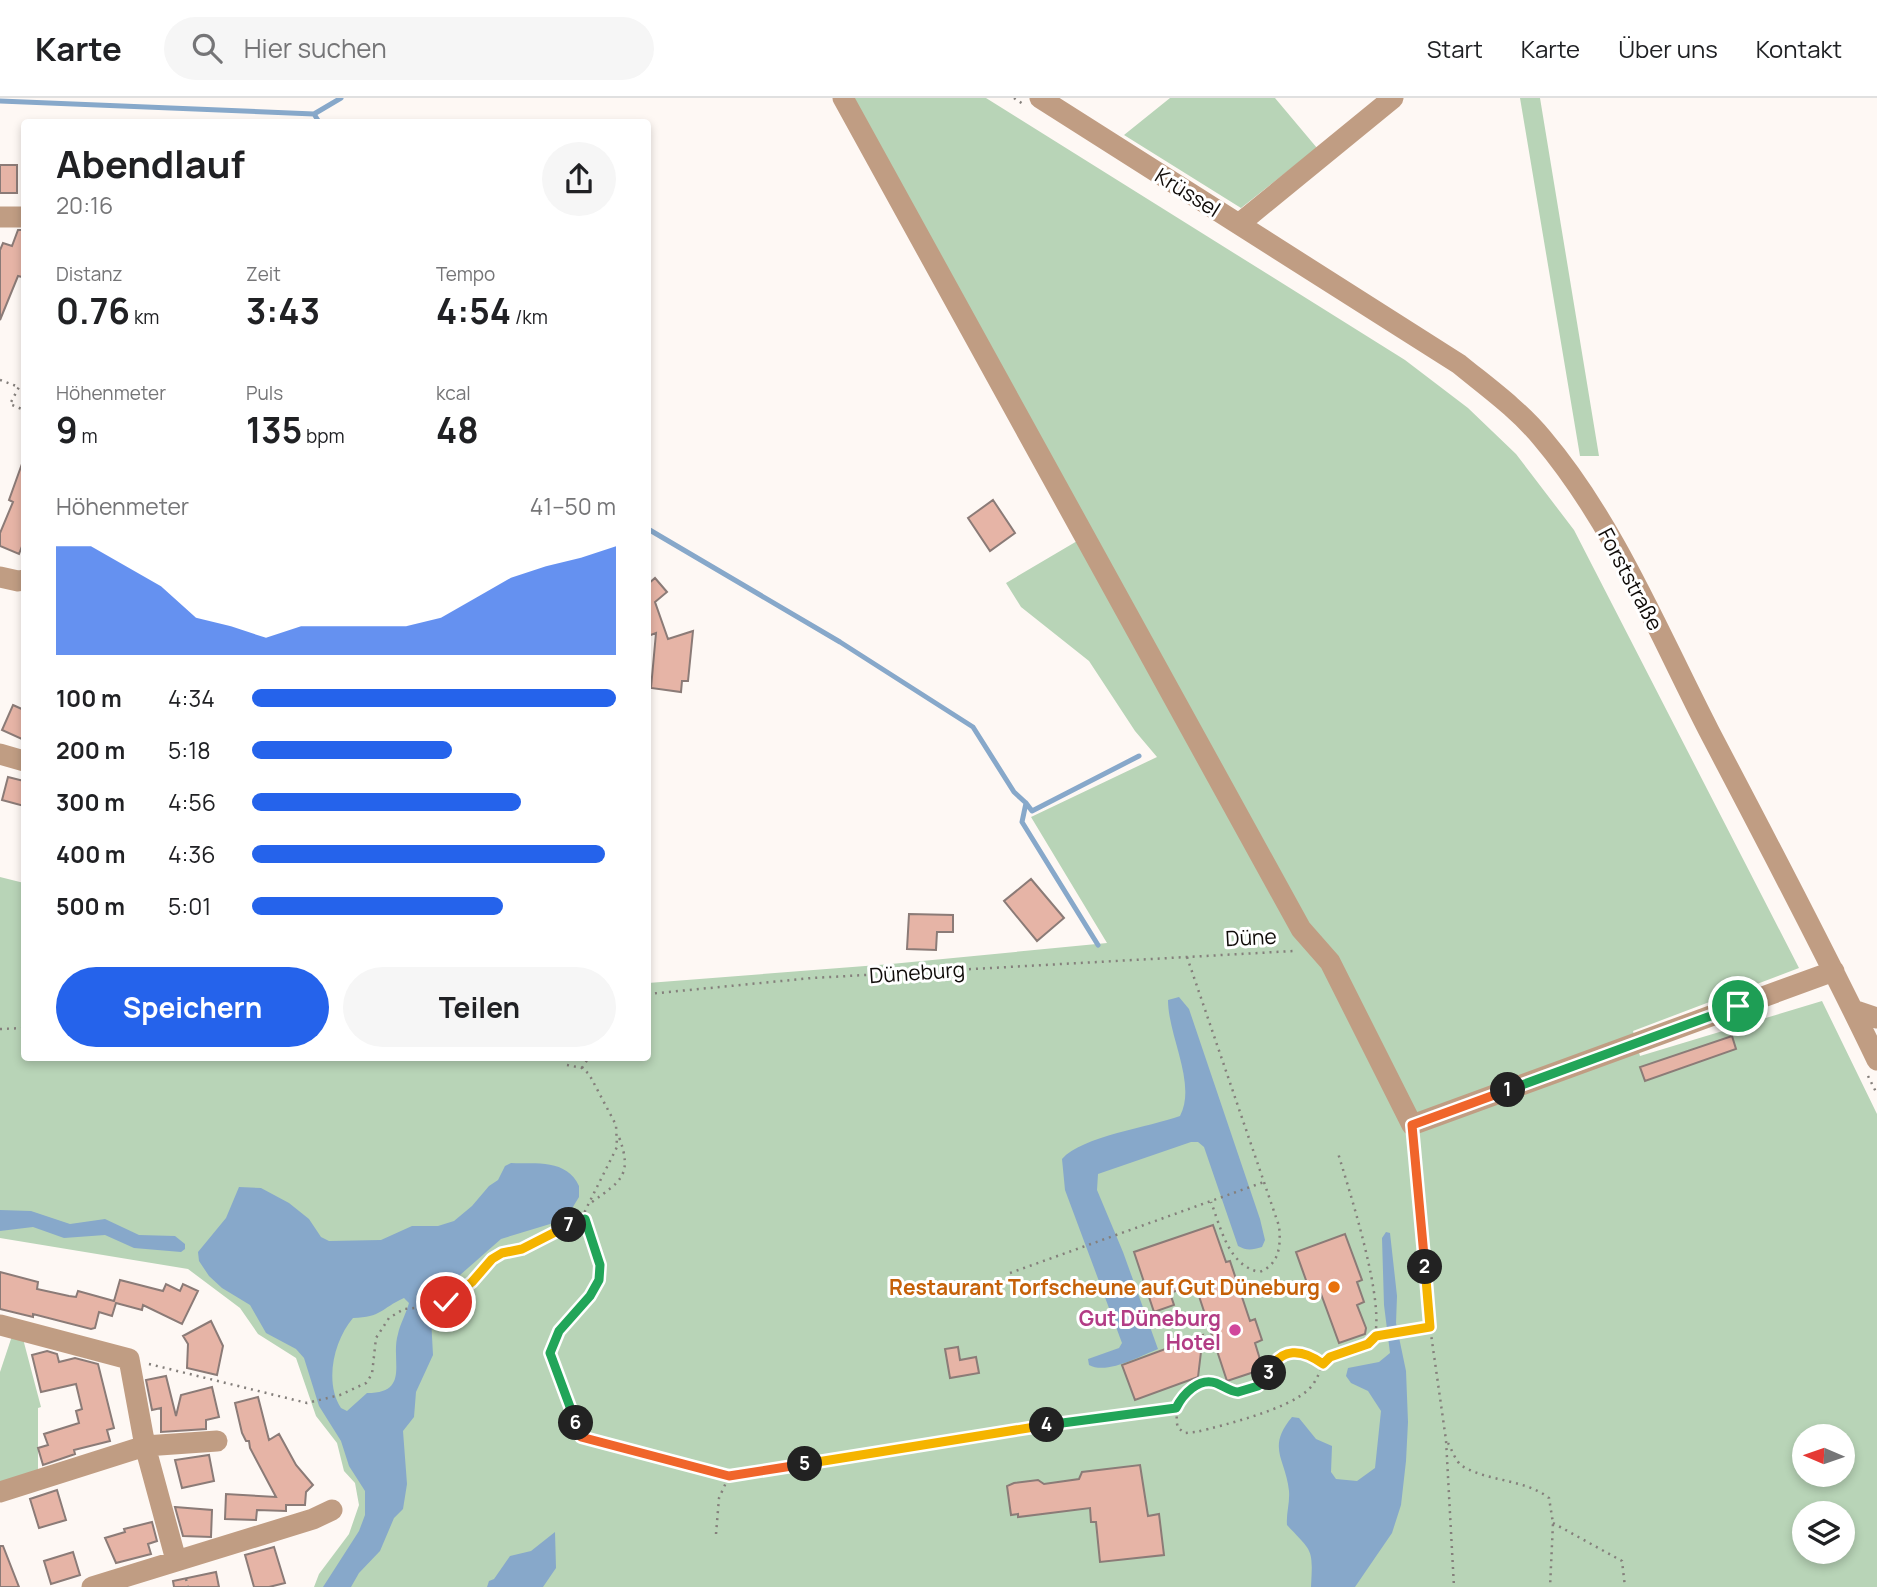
<!DOCTYPE html>
<html lang="de">
<head>
<meta charset="utf-8">
<style>
	:root { --surface:#fff; --page:#f6f6f6; --text:#202124; --muted:#757577; --line:#e0e0e0; --accent:#2563eb }
	body { margin:0; font-family:Manrope,sans-serif; background:var(--page); color:var(--text); height:100vh; display:flex; flex-direction:column; font-size:26px; white-space:nowrap }
	* { box-sizing:border-box; margin:0 }
	p { font-size:23px; color:var(--muted) }
	.icon { flex:none; width:38px; height:38px; fill:none; stroke:currentColor; stroke-width:2; stroke-linecap:round; stroke-linejoin:round }
	.map { position:relative; flex:1; overflow:hidden }
	.panel { position:absolute; left:21px; top:21px; width:630px; height:942px; display:flex; flex-direction:column; background:var(--surface); border-radius:7px; box-shadow:0 4px 10px #0003 }
	.panel>* { flex:none }
	.needle { width:46px; rotate:272deg }
	.tools { position:absolute; left:1792px; top:1326px; display:grid; gap:14px }
	.tools a { display:grid; place-items:center; width:63px; height:63px; border-radius:50%; background:var(--surface); box-shadow:0 4px 10px #0003; font-size:35px }
	.pin { position:absolute; display:grid; place-items:center; width:60px; height:60px; color:#fff; margin:-30px; border:4px solid #fff; border-radius:50%; box-shadow:0 2px 7px #0007 }
	.km { position:absolute; width:35px; height:35px; margin:-18px; border-radius:50%; background:#222; color:#fff; font-size:19px; line-height:35px; text-align:center }
	.round { display:grid; place-items:center; flex:none; width:74px; height:74px; border-radius:37px; background:var(--page) }
	.summary { display:flex; align-items:center; justify-content:space-between; height:119px; padding:0 35px }
	h1 { font-size:38px; font-weight:700; line-height:52px }
	.stats { display:grid; grid-template-columns:repeat(3,1fr); gap:10px; height:119px; padding:7px 35px }
	.stats div { display:grid; align-content:center }
	.stats b { font-size:35px; font-weight:700 }
	.stats small { font-size:19px; font-weight:400 }
	.stats p { font-size:19px }
	.chart { height:196px; padding:14px 35px }
	.chart p { display:flex; justify-content:space-between }
	.chart svg { width:100%; height:126px; margin-top:7px; fill:var(--accent); opacity:.7 }
	.cta { display:flex; gap:14px; margin-top:auto; padding:14px 35px }
	.cta a { flex:1; height:80px; border-radius:42px; background:var(--accent); color:#fff; font-size:28px; font-weight:700; line-height:80px; text-align:center }
	.cta a+a { background:var(--page); color:var(--text) }
	ul { padding:0 35px; list-style:none; font-size:23px }
	li { display:grid; grid-template-columns:112px 84px 1fr; align-items:center; height:52px }
	li i { height:18px; border-radius:9px; background:var(--accent) }
	header { display:flex; align-items:center; gap:42px; box-sizing:border-box; height:98px; padding:0 35px; background:var(--surface); border-bottom:2px solid var(--line) }
	header strong { font-size:33px }
	nav { display:flex; gap:38px; margin-inline-start:auto; font-size:24px }
	.search { width:490px; height:63px; background:var(--page); display:flex; align-items:center; gap:18px; box-sizing:border-box; padding:0 24px; border-radius:38px; color:var(--muted); font-size:26px }
	.map>svg:first-child { display:block }
</style>
</head>
<body>
<header>
<strong>Karte</strong>
<div class="search"><svg class="icon" aria-label="search" viewBox="0 0 24 24"><circle cx="10" cy="10" r="6"/><path d="M15 15l6 6"/></svg>Hier suchen</div>
<nav><a>Start</a><a>Karte</a><a>Über uns</a><a>Kontakt</a></nav>
</header>
<div class="map">
<svg width="1877" height="1489" viewBox="0 0 1877 1489">
	<rect width="100%" height="100%" fill="#fef8f4"/>
	<path fill="#b8d4b7" fill-rule="evenodd" d="M 854,0 L 986,0 L 1405,262 L 1468,310 L 1516,356 L 1574,432 L 1799,870 L 1633,933 L 1640,958 L 1822,903 L 1877,1016 L 1877,1489 L 314,1489 L 319,1476 L 349,1436 L 359,1407 L 355,1385 L 344,1373 L 337,1345 L 316,1318 L 296,1260 L 258,1236 L 240,1210 L 188,1171 L 0,1140 L 0,779 L 24,785 L 24,959 L 648,959 L 648,885 L 891,866 L 1107,845 L 1031,719 L 1157,659 L 1135,633 L 1089,563 L 1021,509 L 1006,485 L 1089,436 ZM 1804,1339 L 1843,1339 L 1843,1377 L 1804,1377 ZM 1804,1416 L 1843,1416 L 1843,1454 L 1804,1454 Z
		M 1170,0 L 1275,0 L 1317,50 L 1241,110 L 1124,37 Z
		M 1520,0 L 1540,0 L 1599,358 L 1580,358 Z
		M 13,1235 L 22,1237 L 41,1309 L 38,1310 L 38,1373 L 0,1388 L 0,1274 Z"/>
	<path fill="#87a8ca" fill-rule="evenodd" d="M 1179,899 L 1189,911 L 1260,1121 L 1265,1142 L 1262,1149 C 1252,1152 1247,1153 1238,1148 L 1204,1049 L 1198,1044 L 1191,1044 L 1098,1076 L 1097,1092 L 1123,1154 L 1158,1251 C 1140,1258 1107,1277 1089,1267 L 1088,1261 L 1119,1250 L 1122,1245 L 1065,1092 L 1062,1061 C 1082,1038 1150,1029 1180,1018 C 1197,986 1168,938 1168,902 Z
		M 511,1065 C 536,1066 567,1061 579,1088 L 579,1099 L 568,1117 L 560,1123 L 501,1141 L 435,1199 L 431,1220 L 433,1257 L 416,1294 L 414,1319 L 403,1333 L 407,1386 L 403,1411 L 394,1420 L 380,1453 L 359,1475 L 351,1489 L 323,1489 L 359,1433 L 365,1417 L 365,1393 L 349,1368 L 341,1343 L 319,1308 L 304,1260 L 296,1251 L 266,1235 L 250,1207 L 222,1190 L 209,1178 L 199,1163 L 198,1154 L 226,1120 L 239,1089 L 261,1090 L 289,1105 L 309,1121 L 321,1139 L 329,1143 L 381,1142 L 412,1128 L 438,1128 L 454,1123 L 472,1108 L 489,1088 L 498,1082 L 505,1068 ZM 404,1200 L 409,1205 C 406,1216 400,1226 398,1236 C 390,1262 411,1295 367,1295 L 347,1313 L 341,1310 C 324,1284 334,1242 353,1220 C 382,1219 380,1211 404,1200 Z
		M 0,1112 L 31,1113 L 70,1126 L 105,1121 L 139,1137 L 175,1138 L 185,1146 L 185,1151 L 181,1154 L 134,1150 L 105,1137 L 64,1140 L 33,1129 L 0,1133 Z
		M 1386,1134 L 1390,1135 L 1397,1198 L 1396,1225 L 1406,1273 L 1408,1324 L 1406,1363 L 1401,1407 L 1392,1435 L 1355,1489 L 1311,1489 C 1313,1450 1313,1455 1287,1427 C 1286,1416 1290,1405 1289,1393 C 1286,1361 1266,1350 1292,1319 L 1299,1320 L 1316,1341 L 1332,1348 L 1331,1374 L 1336,1381 L 1357,1383 L 1375,1370 L 1381,1313 L 1368,1293 L 1351,1285 L 1346,1278 L 1348,1270 L 1379,1264 L 1390,1255 L 1384,1207 L 1382,1140 Z
		M 555,1434 L 556,1470 L 543,1489 L 487,1489 L 489,1483 L 494,1481 L 510,1458 L 531,1453 Z"/>
	<g fill="none" stroke-linecap="round" stroke-linejoin="round">
		<path stroke="#87a8ca" stroke-width="5" d="M 0,3 L 314,16 L 319,24
			M 314,16 L 341,0
			M 648,431 L 840,544 L 973,629 L 1014,694 L 1026,705 L 1022,724 L 1098,847
			M 1026,705 L 1032,713 L 1139,658"/>
	</g>
	<path fill="#e6b4a6" stroke="#8b7b77" stroke-width="2" d="M 0,67 L 17,67 L 17,95 L 0,95 Z
		M 18,132 L 24,132 L 24,172 L 22,179 L 18,178 L 0,222 L 0,152 L 3,145 L 12,148 Z
		M 23,363 L 24,443 L 19,456 L 0,448 L 0,435 L 13,404 L 9,402 Z
		M 993,402 L 1015,435 L 990,453 L 968,420 Z
		M 655,480 L 667,494 L 655,504 L 668,541 L 693,533 L 688,583 L 682,583 L 681,594 L 651,590 L 656,535 L 648,538 L 648,486 Z
		M 13,607 L 24,612 L 24,642 L 2,632 Z
		M 8,679 L 24,683 L 24,708 L 2,702 Z
		M 1031,781 L 1064,820 L 1037,843 L 1004,803 Z
		M 909,816 L 953,817 L 953,834 L 937,834 L 936,852 L 907,851 Z
		M 1732,938 L 1736,951 L 1645,983 L 1640,969 Z
		M 1213,1127 L 1226,1164 L 1230,1163 L 1250,1223 L 1255,1221 L 1262,1242 L 1255,1245 L 1263,1271 L 1227,1283 L 1195,1186 L 1170,1195 L 1174,1207 L 1154,1214 L 1134,1154 Z
		M 1345,1136 L 1362,1182 L 1357,1184 L 1364,1204 L 1357,1207 L 1366,1230 L 1365,1236 L 1339,1245 L 1321,1196 L 1312,1199 L 1296,1154 Z
		M 0,1174 L 38,1184 L 37,1191 L 69,1198 L 76,1199 L 78,1193 L 114,1203 L 120,1182 L 163,1193 L 166,1186 L 180,1193 L 183,1186 L 198,1193 L 182,1226 L 143,1207 L 142,1212 L 116,1205 L 112,1218 L 99,1214 L 95,1230 L 91,1231 L 33,1216 L 33,1219 L 0,1211 Z
		M 211,1223 L 223,1248 L 217,1277 L 187,1270 L 188,1246 L 183,1238 Z
		M 1203,1237 L 1198,1279 L 1135,1302 L 1122,1267 Z
		M 958,1249 L 960,1262 L 976,1259 L 979,1275 L 950,1280 L 945,1251 Z
		M 47,1253 L 57,1256 L 59,1264 L 75,1260 L 98,1266 L 114,1330 L 107,1332 L 110,1343 L 74,1352 L 75,1356 L 43,1367 L 38,1350 L 48,1347 L 44,1336 L 79,1325 L 76,1313 L 82,1311 L 76,1286 L 41,1294 L 32,1257 Z
		M 166,1278 L 176,1318 L 181,1297 L 212,1289 L 219,1319 L 206,1322 L 206,1331 L 161,1334 L 161,1310 L 152,1312 L 146,1282 Z
		M 258,1299 L 269,1342 L 279,1336 L 296,1367 L 313,1387 L 306,1394 L 305,1407 L 286,1407 L 286,1413 L 257,1412 L 256,1422 L 225,1421 L 226,1396 L 276,1399 L 250,1350 L 249,1343 L 246,1343 L 242,1335 L 235,1305 Z
		M 209,1357 L 214,1383 L 182,1390 L 175,1362 Z
		M 1140,1367 L 1148,1418 L 1159,1416 L 1164,1457 L 1100,1464 L 1096,1424 L 1091,1424 L 1090,1410 L 1018,1419 L 1018,1416 L 1011,1417 L 1007,1388 L 1014,1385 L 1038,1382 L 1044,1386 L 1079,1381 L 1082,1374 Z
		M 57,1392 L 66,1422 L 39,1430 L 30,1401 Z
		M 175,1409 L 212,1412 L 211,1439 L 183,1438 Z
		M 152,1424 L 157,1443 L 148,1446 L 151,1456 L 116,1465 L 105,1440 L 125,1434 L 124,1431 Z
		M 0,1448 L 3,1448 L 19,1489 L 0,1489 Z
		M 274,1449 L 285,1485 L 269,1489 L 254,1489 L 245,1457 Z
		M 73,1454 L 80,1477 L 51,1486 L 44,1463 Z
		M 216,1474 L 219,1489 L 174,1489 L 173,1483 Z"/>
	<g fill="none" stroke-linecap="round" stroke-linejoin="round">
		<path stroke="#847f7b" stroke-width="2.5" stroke-dasharray="2 5" stroke-linecap="butt" d="M 1014,0 L 1023,6
			M 0,282 L 19,289 L 10,306 L 24,312
			M 1187,859 L 1279,1128 C 1281,1146 1280,1167 1259,1174 C 1228,1167 1221,1130 1211,1104
			M 648,896 L 812,880 L 1294,853
			M 0,931 L 24,930
			M 567,967 L 582,970 L 589,976 L 616,1027 L 617,1049 L 585,1113 C 584,1135 601,1154 599,1177 C 598,1200 568,1215 558,1235 C 554,1241 552,1249 550,1255 L 581,1339 L 729,1378
			M 582,970 L 589,959
			M 1868,978 L 1877,996
			M 1414,1044 L 1430,1229 L 1446,1342 L 1454,1489
			M 592,1104 C 621,1083 633,1077 619,1039
			M 1010,1175 L 1264,1084
			M 1376,1238 L 1430,1229
			M 149,1266 L 307,1305 L 340,1297 L 366,1285 L 372,1276 L 376,1240 L 389,1220 L 404,1211 L 436,1208 L 446,1204 L 472,1184 L 492,1161 L 502,1155 L 521,1151 L 585,1121
			M 1323,1266 C 1308,1255 1285,1246 1273,1266 C 1270,1271 1269,1277 1265,1282 C 1258,1290 1244,1293 1233,1294 C 1227,1291 1220,1285 1213,1284 C 1187,1279 1172,1310 1178,1330 L 1185,1335 L 1196,1334 C 1225,1327 1289,1311 1309,1291 C 1317,1283 1320,1273 1324,1262 L 1373,1243 C 1388,1211 1349,1092 1338,1055
			M 1448,1345 C 1452,1352 1456,1364 1462,1368 C 1489,1384 1525,1381 1549,1400 L 1553,1425 L 1550,1489
			M 1553,1425 L 1622,1463 L 1625,1489
			M 716,1436 L 719,1400 L 729,1378 L 1079,1322 L 1176,1310
			M 186,1481 L 188,1489"/>
		<path stroke="#c09d83" stroke-width="21" d="M 843,0 L 1301,831 L 1330,864 L 1412,1027 L 1834,873
			M 1040,0 L 1459,266 C 1487,289 1518,311 1542,340 C 1614,425 1658,534 1709,633 C 1766,742 1824,851 1877,962
			M 0,119 L 24,119
			M 1239,126 L 1393,0
			M 0,479 L 18,483 L 24,482
			M 0,656 L 24,663
			M 1853,912 L 1877,920
			M 0,1227 L 129,1261 L 145,1348 L 176,1462
			M 0,1394 L 145,1348 L 217,1343
			M 92,1489 L 313,1421 L 332,1412"/>
	</g>
	<g fill="none" stroke-linecap="round" stroke-linejoin="round">
		<defs>
			<path id="split-1" d="M 1508,992 L 1738,908"/>
			<path id="split-2" d="M 1425,1169 L 1412,1027 L 1508,992"/>
			<path id="split-3" d="M 1269,1275 C 1280,1248 1303,1251 1323,1266 L 1330,1259 L 1368,1246 L 1376,1238 L 1430,1229 L 1425,1169"/>
			<path id="split-4" d="M 1047,1327 L 1176,1310 C 1183,1296 1199,1279 1216,1285 C 1224,1288 1229,1293 1238,1294 L 1258,1288 L 1269,1275"/>
			<path id="split-5" d="M 805,1366 L 1047,1327"/>
			<path id="split-6" d="M 576,1325 L 581,1339 L 729,1378 L 805,1366"/>
			<path id="split-7" d="M 569,1127 L 585,1121 L 600,1167 L 599,1182 L 590,1198 L 559,1233 L 550,1255 L 576,1325"/>
			<path id="split-8" d="M 446,1204 L 472,1184 L 492,1161 L 502,1155 L 522,1151 L 569,1127"/>
		</defs>
		<use href="#split-1" stroke="#fff" stroke-width="14"/>
		<use href="#split-2" stroke="#fff" stroke-width="14"/>
		<use href="#split-3" stroke="#fff" stroke-width="14"/>
		<use href="#split-4" stroke="#fff" stroke-width="14"/>
		<use href="#split-5" stroke="#fff" stroke-width="14"/>
		<use href="#split-6" stroke="#fff" stroke-width="14"/>
		<use href="#split-7" stroke="#fff" stroke-width="14"/>
		<use href="#split-8" stroke="#fff" stroke-width="14"/>
		<use href="#split-1" stroke="#22a559" stroke-width="9"/>
		<use href="#split-2" stroke="#f0652b" stroke-width="9"/>
		<use href="#split-3" stroke="#f5b400" stroke-width="9"/>
		<use href="#split-4" stroke="#22a559" stroke-width="9"/>
		<use href="#split-5" stroke="#f5b400" stroke-width="9"/>
		<use href="#split-6" stroke="#f0652b" stroke-width="9"/>
		<use href="#split-7" stroke="#22a559" stroke-width="9"/>
		<use href="#split-8" stroke="#f5b400" stroke-width="9"/>
	</g>
	<circle fill="#e8710a" stroke="#fff" stroke-width="2.5" cx="1334" cy="1189" r="7"/>
	<circle fill="#d1479c" stroke="#fff" stroke-width="2.5" cx="1235" cy="1232" r="7"/>
	<g text-anchor="middle" dominant-baseline="central" stroke-width="6" stroke-linejoin="round" paint-order="stroke">
		<g font-size="21" fill="#100c09" stroke="#fff">
			<text transform="translate(1188 94) rotate(32)">Krüssel</text>
			<text transform="translate(1631 481) rotate(62)">Forststraße</text>
			<text transform="translate(1251 839) rotate(-3)">Düne</text>
			<text transform="translate(917 874) rotate(-4)">Düneburg</text>
		</g>
		<g font-size="21" font-weight="bold" fill="#c56008" stroke="#fff" text-anchor="end">
			<text x="1320" y="1189">Restaurant Torfscheune auf Gut Düneburg</text>
		</g>
		<g font-size="21" font-weight="bold" fill="#b23c85" stroke="#fff" text-anchor="end">
			<text x="1221" y="1220">Gut Düneburg<tspan x="1221" dy="24">Hotel</tspan></text>
		</g>
	</g>
</svg>
<div class="tools">
<a><svg class="needle" viewBox="-14 -14 28 28"><path d="M0-13l5 13h-10z" fill="#e53935"/><path d="M0 13l5-13h-10z" fill="#757577"/></svg></a>
<a><svg class="icon" aria-label="layers" viewBox="0 0 24 24"><path d="M12 4l9 5-9 5-9-5zM3 14l9 5 9-5"/></svg></a>
</div>
<div class="pin" style="left:1738px;top:908px;background:#1e9e55"><svg class="icon" aria-label="arrive" viewBox="0 0 24 24"><path d="M6 21V4h12l-3 4 3 4H6"/></svg></div>
<div class="pin" style="left:446px;top:1204px;background:#d93025"><svg class="icon" aria-label="check" viewBox="0 0 24 24"><path d="M5 12l5 5 9-10"/></svg></div>
<b class="km" style="left:1508px;top:992px">1</b>
<b class="km" style="left:1425px;top:1169px">2</b>
<b class="km" style="left:1269px;top:1275px">3</b>
<b class="km" style="left:1047px;top:1327px">4</b>
<b class="km" style="left:805px;top:1366px">5</b>
<b class="km" style="left:576px;top:1325px">6</b>
<b class="km" style="left:569px;top:1127px">7</b>
<section class="panel">
<div class="summary"><div><h1>Abendlauf</h1><p>20:16</p></div><a class="round"><svg class="icon" aria-label="share" viewBox="0 0 24 24"><path d="M12 15V3M7 8l5-5 5 5M5 13v7h14v-7"/></svg></a></div>
<div class="stats">
<div><p>Distanz</p><b>0.76<small> km</small></b></div>
<div><p>Zeit</p><b>3:43</b></div>
<div><p>Tempo</p><b>4:54<small> /km</small></b></div>
</div>
<div class="stats">
<div><p>Höhenmeter</p><b>9<small> m</small></b></div>
<div><p>Puls</p><b>135<small> bpm</small></b></div>
<div><p>kcal</p><b>48</b></div>
</div>
<div class="chart"><p><span>Höhenmeter</span>41–50 m</p>
<svg viewBox="0 0 160 44" preserveAspectRatio="none"><path d="M0 44V6L10 6L20 13L30 20L40 31L50 34L60 38L70 34L80 34L90 34L100 34L110 31L120 24L130 17L140 13L150 10L160 6V44z"/></svg>
</div>
<ul>
<li><b>100 m</b>4:34<i style="width:100%"></i></li>
<li><b>200 m</b>5:18<i style="width:55%"></i></li>
<li><b>300 m</b>4:56<i style="width:74%"></i></li>
<li><b>400 m</b>4:36<i style="width:97%"></i></li>
<li><b>500 m</b>5:01<i style="width:69%"></i></li>
</ul>
<div class="cta"><a>Speichern</a><a>Teilen</a></div>
</section>
</div>
</body>
</html>
